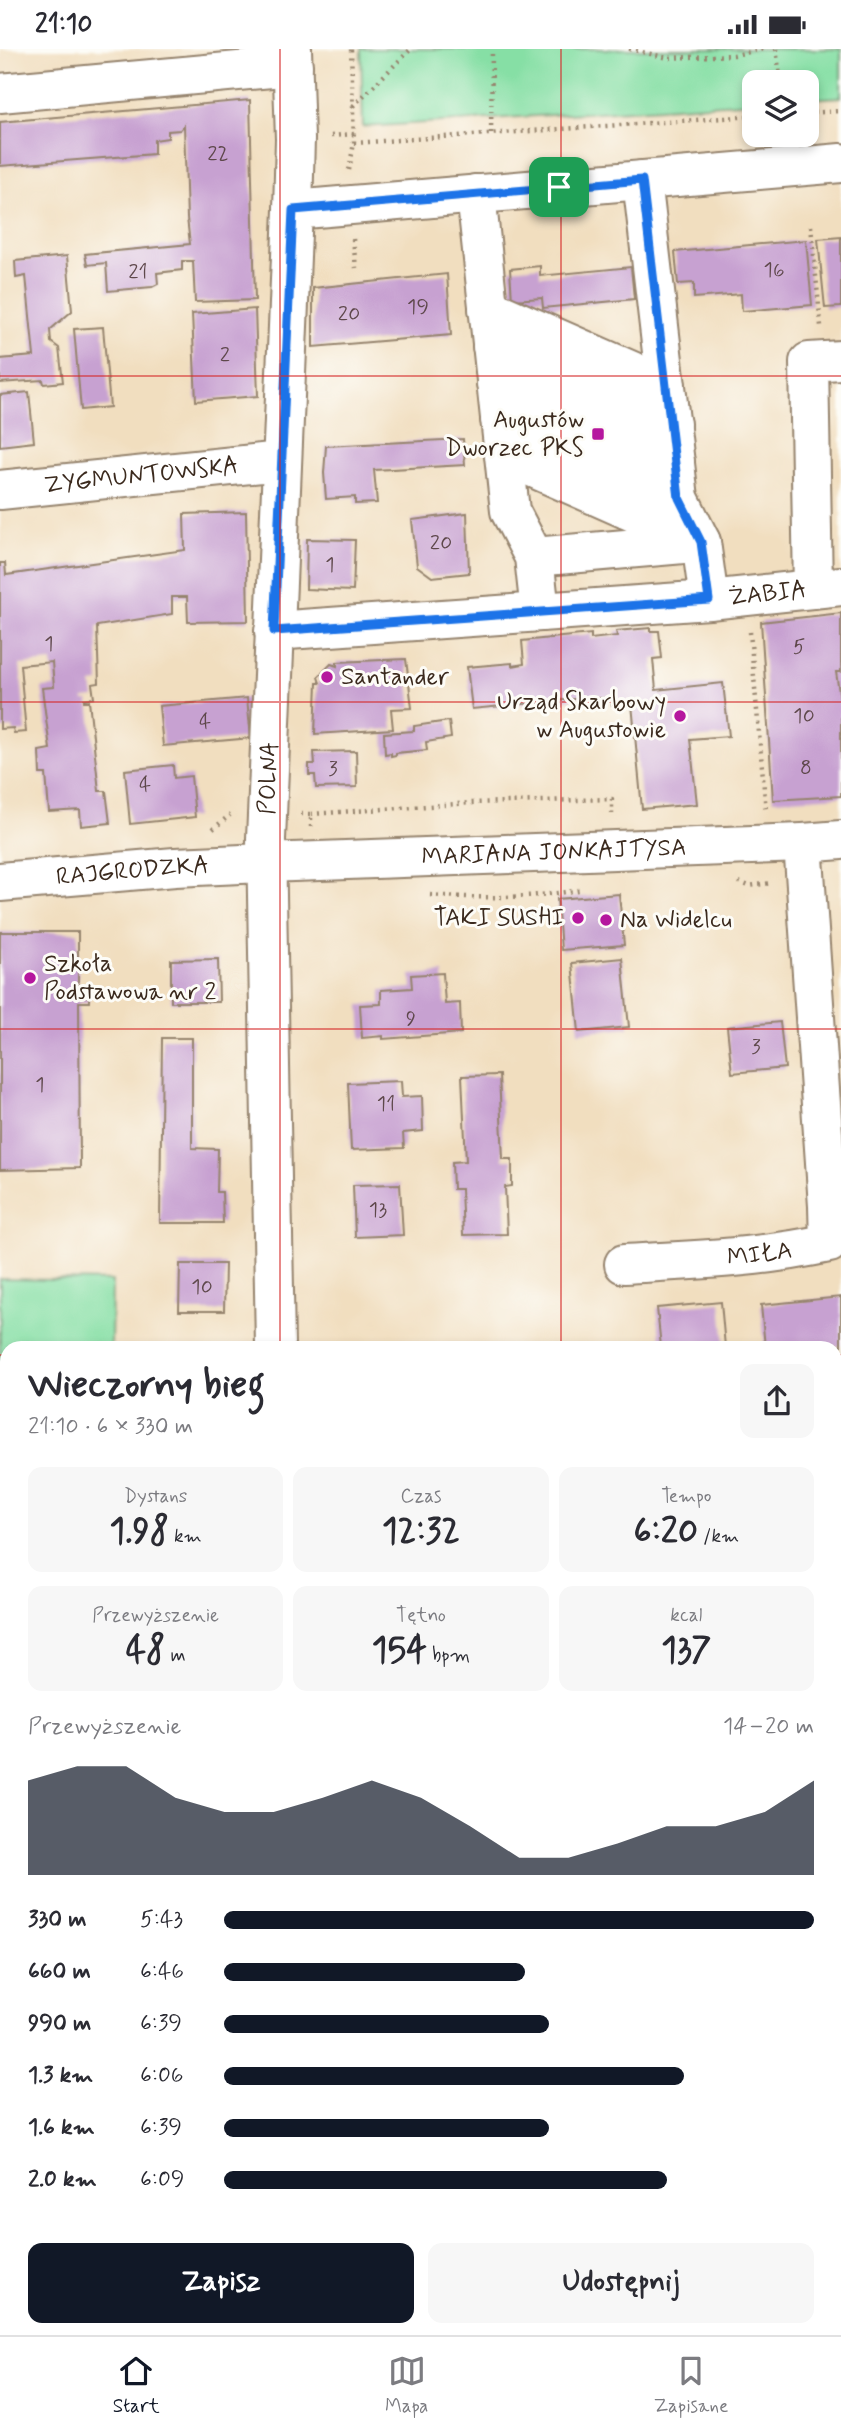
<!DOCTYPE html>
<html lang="pl">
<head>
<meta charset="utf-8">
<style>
	:root { --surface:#fff; --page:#f7f7f7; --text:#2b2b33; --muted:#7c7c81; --line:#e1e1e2; --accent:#111827 }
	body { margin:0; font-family:Mynerve,sans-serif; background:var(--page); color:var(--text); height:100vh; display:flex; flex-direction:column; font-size:26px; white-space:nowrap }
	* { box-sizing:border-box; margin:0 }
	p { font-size:23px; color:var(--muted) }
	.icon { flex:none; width:38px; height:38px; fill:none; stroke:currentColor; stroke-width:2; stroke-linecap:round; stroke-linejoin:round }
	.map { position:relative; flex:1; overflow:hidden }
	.side { position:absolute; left:0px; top:1292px; width:842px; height:996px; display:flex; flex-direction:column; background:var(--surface); border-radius:21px 21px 0 0; box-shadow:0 4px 10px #0003 }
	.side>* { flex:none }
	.tools { position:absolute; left:742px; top:21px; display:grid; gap:14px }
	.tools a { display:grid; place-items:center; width:77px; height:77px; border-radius:14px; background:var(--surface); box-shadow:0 4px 10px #0003; font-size:35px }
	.pin { position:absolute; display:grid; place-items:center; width:60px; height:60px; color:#fff; margin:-30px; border-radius:14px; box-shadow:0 4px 10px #0006 }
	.round { display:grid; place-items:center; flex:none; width:74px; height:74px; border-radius:14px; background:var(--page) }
	.summary { display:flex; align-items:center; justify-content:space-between; height:119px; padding:0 28px }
	h1 { font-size:38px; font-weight:700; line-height:52px }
	.metrics { display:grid; grid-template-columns:repeat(3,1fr); gap:10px; height:119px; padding:7px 28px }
	.metrics div { display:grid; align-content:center; border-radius:14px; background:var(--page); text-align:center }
	.metrics b { font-size:35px; font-weight:700 }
	.metrics small { font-size:19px; font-weight:400 }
	.metrics p { font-size:19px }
	.chart { height:196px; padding:14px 28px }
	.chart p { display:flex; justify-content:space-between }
	.chart svg { width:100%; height:126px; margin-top:7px; fill:var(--accent); opacity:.7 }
	.button { display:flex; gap:14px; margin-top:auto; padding:14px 28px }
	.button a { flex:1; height:80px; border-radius:14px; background:var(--accent); color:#fff; font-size:28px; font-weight:700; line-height:80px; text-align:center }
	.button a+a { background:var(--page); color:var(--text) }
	ul { padding:0 28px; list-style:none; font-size:23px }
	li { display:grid; grid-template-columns:112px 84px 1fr; align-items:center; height:52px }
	li i { height:18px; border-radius:9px; background:var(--accent) }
	.status { display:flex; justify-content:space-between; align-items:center; height:49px; padding:0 35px; background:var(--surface); direction:ltr }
	.status svg { height:19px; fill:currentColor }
	.menu { display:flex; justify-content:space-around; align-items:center; height:98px; border-top:2px solid var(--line); background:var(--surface); font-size:19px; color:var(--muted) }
	.menu a { display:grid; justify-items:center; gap:4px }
	.menu .on { color:var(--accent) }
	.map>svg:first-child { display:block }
</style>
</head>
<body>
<div class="status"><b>21:10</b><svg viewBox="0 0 49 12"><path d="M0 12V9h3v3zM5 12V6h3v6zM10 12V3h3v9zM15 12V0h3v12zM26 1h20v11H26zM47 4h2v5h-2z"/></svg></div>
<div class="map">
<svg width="841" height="2286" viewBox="0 0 841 2286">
	<rect width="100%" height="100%" fill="#fdfcf7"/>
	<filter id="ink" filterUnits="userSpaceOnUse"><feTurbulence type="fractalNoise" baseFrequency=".0143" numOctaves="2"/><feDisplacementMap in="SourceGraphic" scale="14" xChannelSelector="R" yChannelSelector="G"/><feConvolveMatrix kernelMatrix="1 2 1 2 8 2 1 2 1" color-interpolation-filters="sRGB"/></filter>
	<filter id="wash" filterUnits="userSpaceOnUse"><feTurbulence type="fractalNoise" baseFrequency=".00686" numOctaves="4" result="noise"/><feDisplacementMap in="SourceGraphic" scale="28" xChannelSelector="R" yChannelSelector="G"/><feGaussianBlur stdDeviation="1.57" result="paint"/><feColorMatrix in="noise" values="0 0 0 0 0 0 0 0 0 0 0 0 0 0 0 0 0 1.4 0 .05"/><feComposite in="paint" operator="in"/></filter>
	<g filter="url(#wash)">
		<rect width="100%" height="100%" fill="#f1debf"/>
		<path fill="#86dfa5" stroke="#608462" stroke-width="2" d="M 361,0 L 841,0 L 841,48 L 807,50 L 807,33 L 754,33 L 754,53 L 363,78 Z
			M 0,1230 L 112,1232 L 111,1298 L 7,1298 L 7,1432 L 0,1432 Z
			M 0,1445 L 7,1445 L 7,1662 L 0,1662 Z"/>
		<g id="blocks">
			<path fill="#c7a1d1" d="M 250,51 L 255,251 L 195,253 L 193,212 L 182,212 L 182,221 L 157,224 L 158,235 L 152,238 L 108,242 L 106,214 L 87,216 L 85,205 L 190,195 L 187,169 L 184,76 L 180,81 L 168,82 L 168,89 L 154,91 L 154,105 L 0,117 L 0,73 Z
				M 841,188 L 841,258 L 825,259 L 818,190 Z
				M 806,191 L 812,256 L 742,262 L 741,245 L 694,249 L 694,234 L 678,235 L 675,203 Z
				M 67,207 L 72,262 L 50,281 L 51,293 L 59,299 L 63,333 L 44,335 L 43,331 L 0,334 L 0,310 L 34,307 L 26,227 L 16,229 L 15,212 Z
				M 540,217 L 540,227 L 631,218 L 634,250 L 543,259 L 542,249 L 512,251 L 510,220 Z
				M 447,225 L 451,286 L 313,298 L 313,239 Z
				M 255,260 L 258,347 L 196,352 L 192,265 Z
				M 103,278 L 110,358 L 81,361 L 74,280 Z
				M 29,343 L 34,393 L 0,397 L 0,346 Z
				M 463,390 L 465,416 L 374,421 L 377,454 L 355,455 L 355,448 L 326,450 L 324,424 L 326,397 Z
				M 246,463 L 248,572 L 188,573 L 187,548 L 172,548 L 172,565 L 97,577 L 99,634 L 92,635 L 94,649 L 84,650 L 84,652 L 89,652 L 99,742 L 106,742 L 110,774 L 81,777 L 80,761 L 49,763 L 46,725 L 40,725 L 39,702 L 50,700 L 42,639 L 54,638 L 52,613 L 20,616 L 26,683 L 14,684 L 13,679 L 0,680 L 0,514 L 5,514 L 6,526 L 185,501 L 184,465 Z
				M 467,464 L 469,524 L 432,528 L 417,517 L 412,471 Z
				M 307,490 L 355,491 L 353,542 L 306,540 Z
				M 841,564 L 841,623 L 836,623 L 841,657 L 841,747 L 773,751 L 761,573 Z
				M 650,579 L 650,582 L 659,582 L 662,609 L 653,610 L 656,641 L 723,634 L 729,687 L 690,690 L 697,755 L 642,760 L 632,655 L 612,657 L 612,648 L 594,650 L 594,648 L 472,660 L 467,618 L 512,614 L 512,617 L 524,615 L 522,592 L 591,585 L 591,590 L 617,587 L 616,582 Z
				M 406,610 L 412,659 L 391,660 L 393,680 L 315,685 L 317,634 L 320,634 L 318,628 L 331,615 L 337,617 L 337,613 Z
				M 247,649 L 251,689 L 163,697 L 159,657 Z
				M 449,672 L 451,689 L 426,693 L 427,701 L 396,704 L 396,706 L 391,707 L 391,704 L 385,705 L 384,684 L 414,682 L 414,677 Z
				M 356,702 L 357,738 L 316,739 L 315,726 L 309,726 L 309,715 L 315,715 L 314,703 Z
				M 173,716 L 174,729 L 191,727 L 195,768 L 130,775 L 125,721 Z
				M 619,845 L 624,896 L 561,901 L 557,850 Z
				M 0,883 L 78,883 L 78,948 L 89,947 L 89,953 L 79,953 L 80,1119 L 0,1121 Z
				M 622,909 L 629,978 L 579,983 L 572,914 Z
				M 218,910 L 219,953 L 171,953 L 171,911 Z
				M 443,924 L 445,955 L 460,954 L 461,984 L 383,990 L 383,987 L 362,989 L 360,956 L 381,955 L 381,941 L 412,939 L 411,926 Z
				M 780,973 L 785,1019 L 732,1024 L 727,978 Z
				M 162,989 L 192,989 L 192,1099 L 218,1100 L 217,1143 L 222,1143 L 223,1174 L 160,1174 Z
				M 499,1026 L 503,1110 L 512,1110 L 512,1137 L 505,1138 L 507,1185 L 463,1186 L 461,1140 L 453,1140 L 452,1113 L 466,1112 L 462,1027 Z
				M 401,1032 L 402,1048 L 422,1047 L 423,1082 L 403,1084 L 404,1099 L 351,1101 L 348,1034 Z
				M 400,1135 L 403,1186 L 355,1188 L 353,1136 Z
				M 180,1215 L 225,1215 L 224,1262 L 179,1262 Z
				M 841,1248 L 841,1297 L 765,1298 L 761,1256 Z
				M 721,1253 L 725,1298 L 661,1298 L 657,1259 Z
				M 841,1340 L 841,1479 L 835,1480 L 835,1341 Z
				M 835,1723 L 841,1723 L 841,1780 L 835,1780 Z
				M 841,1868 L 841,1901 L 835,1902 L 835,1869 Z
				M 621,2280 L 672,2280 L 673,2286 L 621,2286 Z
				M 789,2280 L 800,2280 L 801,2286 L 760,2286 Z"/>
		</g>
	</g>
	<g filter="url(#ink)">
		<use href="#blocks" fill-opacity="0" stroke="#96846e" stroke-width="2"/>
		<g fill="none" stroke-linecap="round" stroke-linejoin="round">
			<defs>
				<g id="minor">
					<path d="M 0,44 L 293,17"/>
					<path d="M 642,131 L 679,449 L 701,493 L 709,551"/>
					<path d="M 476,145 L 510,462 L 534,508 L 540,563"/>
					<path d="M 293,161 L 841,114"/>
					<path d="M 488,259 L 666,337"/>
					<path d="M 492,297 L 671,375"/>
					<path d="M 496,334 L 675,413"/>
					<path d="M 500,370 L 679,449"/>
					<path d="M 504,406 L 701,493"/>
					<path id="s1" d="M 0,441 L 281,412"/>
					<path d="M 534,508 L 695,494"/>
					<path d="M 813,540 L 809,313 L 841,311"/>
					<path id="s2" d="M 274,582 L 709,551 L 841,537"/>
					<path id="s3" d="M 0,833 L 175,818 L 266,814 L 803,794 L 841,791"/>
					<path id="s4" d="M 624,1215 C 693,1211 762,1209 829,1194 L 828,1157 L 803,794"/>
					<path id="s5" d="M 275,1298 L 266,790 L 293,161 L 295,90 L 292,0"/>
					<path d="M 0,1873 L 7,1872"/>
					<path d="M 835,2090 L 841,2134"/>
					<path d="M 590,2280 L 591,2286"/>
				</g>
			</defs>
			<use href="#minor" stroke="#96846e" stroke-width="42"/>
			<path stroke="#96846e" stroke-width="4.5" stroke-dasharray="2 5" stroke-linecap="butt" d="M 629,0 L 668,9 L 734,6 L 764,0
				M 776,0 L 781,33
				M 353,57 L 411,0
				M 807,64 L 841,62
				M 491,84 L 492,0
				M 331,87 L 354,85
				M 354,94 L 754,67
				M 349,121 L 354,94 L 351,0
				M 811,177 L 821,277
				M 353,190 L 356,219
				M 750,583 L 766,762
				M 301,765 L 311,765 L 311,778
				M 311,765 L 472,754 L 612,750 L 612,765
				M 213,780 L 230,766
				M 739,833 L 749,837 L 771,834
				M 430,846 C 480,850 530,849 579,841"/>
			<use href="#minor" stroke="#fff" stroke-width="38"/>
		</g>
	</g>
	<g fill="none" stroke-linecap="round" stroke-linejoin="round" filter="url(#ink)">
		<defs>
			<path id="route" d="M 642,131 L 679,449 L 701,493 L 709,551 L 274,582 L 293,161 Z"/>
		</defs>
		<use href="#route" stroke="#fff" stroke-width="14"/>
		<use href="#route" stroke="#1a73e8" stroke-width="9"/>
	</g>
	<path fill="none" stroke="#d62828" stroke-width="2" stroke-opacity="0.55" d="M 280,0 L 280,1298M 561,0 L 561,1298M 0,327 L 841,327M 0,653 L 841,653M 0,980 L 841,980M 0,1306 L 7,1306M 835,1306 L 841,1306M 0,1633 L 7,1633M 835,1633 L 841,1633M 0,1959 L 7,1959M 835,1959 L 841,1959M 280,2280 L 280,2286M 561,2280 L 561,2286"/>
	<g fill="#b5179e" stroke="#fdfcf7" stroke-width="2.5">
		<rect x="591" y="378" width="14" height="14" rx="3.5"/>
		<circle cx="327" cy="628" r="7"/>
		<circle cx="680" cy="667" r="7"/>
		<circle cx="578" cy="869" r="7"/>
		<circle cx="606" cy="871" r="7"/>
		<circle cx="30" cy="929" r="7"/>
	</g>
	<g text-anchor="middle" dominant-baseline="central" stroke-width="6" stroke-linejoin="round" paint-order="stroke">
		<g font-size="21" fill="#5e484b">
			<text x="218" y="105">22</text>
			<text x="774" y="221">16</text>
			<text x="138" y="223">21</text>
			<text x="418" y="258">19</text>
			<text x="349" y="265">20</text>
			<text x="225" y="306">2</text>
			<text x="441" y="494">20</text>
			<text x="330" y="516">1</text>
			<text x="49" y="595">1</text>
			<text x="799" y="598">5</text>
			<text x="804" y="667">10</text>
			<text x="205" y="673">4</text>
			<text x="806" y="719">8</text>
			<text x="333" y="720">3</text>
			<text x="145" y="736">4</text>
			<text x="411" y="970">9</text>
			<text x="756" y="998">3</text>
			<text x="40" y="1036">1</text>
			<text x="386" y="1055">11</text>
			<text x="378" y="1161">13</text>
			<text x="202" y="1238">10</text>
		</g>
		<g font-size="24" fill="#3b2a1e" stroke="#fdfcf7" text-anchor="end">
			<text x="584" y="371">Augustów<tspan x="584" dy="28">Dworzec PKS</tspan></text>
			<text x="341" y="628" text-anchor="start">Santander</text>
			<text x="666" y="653">Urząd Skarbowy<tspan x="666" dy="28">w Augustowie</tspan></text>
			<text x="564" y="869">TAKI SUSHI</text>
			<text x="620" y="871" text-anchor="start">Na Widelcu</text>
			<text x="44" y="915" text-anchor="start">Szkoła<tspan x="44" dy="28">Podstawowa nr 2</tspan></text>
		</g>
		<g font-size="24" fill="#3b2a1e" stroke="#fdfcf7">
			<text stroke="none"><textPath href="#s1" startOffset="142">ZYGMUNTOWSKA</textPath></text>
			<text stroke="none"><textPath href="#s2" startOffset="495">ŻABIA</textPath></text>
			<text stroke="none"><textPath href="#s5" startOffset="569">POLNA</textPath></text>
			<text stroke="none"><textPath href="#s3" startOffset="555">MARIANA JONKAJTYSA</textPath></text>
			<text stroke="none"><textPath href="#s3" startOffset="133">RAJGRODZKA</textPath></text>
			<text stroke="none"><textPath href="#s4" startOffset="136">MIŁA</textPath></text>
		</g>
	</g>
</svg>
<div class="tools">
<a><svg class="icon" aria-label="layers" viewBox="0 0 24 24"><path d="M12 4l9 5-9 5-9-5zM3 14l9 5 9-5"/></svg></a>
</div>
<div class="pin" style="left:559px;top:138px;background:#1e9e55"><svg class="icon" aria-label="arrive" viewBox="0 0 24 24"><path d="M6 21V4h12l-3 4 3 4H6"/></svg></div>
<section class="side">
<div class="summary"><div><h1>Wieczorny bieg</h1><p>21:10 · 6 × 330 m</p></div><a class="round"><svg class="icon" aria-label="share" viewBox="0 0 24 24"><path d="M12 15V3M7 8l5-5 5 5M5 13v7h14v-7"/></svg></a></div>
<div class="metrics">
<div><p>Dystans</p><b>1.98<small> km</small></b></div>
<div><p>Czas</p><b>12:32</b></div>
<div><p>Tempo</p><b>6:20<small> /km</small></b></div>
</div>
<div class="metrics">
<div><p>Przewyższenie</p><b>48<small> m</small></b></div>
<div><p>Tętno</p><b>154<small> bpm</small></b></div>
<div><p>kcal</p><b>137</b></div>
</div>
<div class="chart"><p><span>Przewyższenie</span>14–20 m</p>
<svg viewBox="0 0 160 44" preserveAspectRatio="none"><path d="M0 44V11L10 6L20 6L30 17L40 22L50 22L60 17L70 11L80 17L90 27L100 38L110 38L120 33L130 27L140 27L150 22L160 11V44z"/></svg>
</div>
<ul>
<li><b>330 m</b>5:43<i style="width:100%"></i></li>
<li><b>660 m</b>6:46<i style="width:51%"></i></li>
<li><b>990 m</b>6:39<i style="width:55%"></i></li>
<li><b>1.3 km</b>6:06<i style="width:78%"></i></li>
<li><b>1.6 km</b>6:39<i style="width:55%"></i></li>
<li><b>2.0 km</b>6:09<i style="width:75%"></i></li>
</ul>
<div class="button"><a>Zapisz</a><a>Udostępnij</a></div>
</section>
</div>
<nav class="menu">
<a class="on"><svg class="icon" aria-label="home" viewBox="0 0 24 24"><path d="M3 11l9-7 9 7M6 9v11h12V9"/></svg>Start</a>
<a><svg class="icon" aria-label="map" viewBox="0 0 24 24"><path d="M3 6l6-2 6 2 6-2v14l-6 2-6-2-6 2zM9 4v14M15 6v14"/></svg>Mapa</a>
<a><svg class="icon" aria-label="saved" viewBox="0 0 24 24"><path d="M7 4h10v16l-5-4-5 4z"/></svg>Zapisane</a>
</nav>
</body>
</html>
